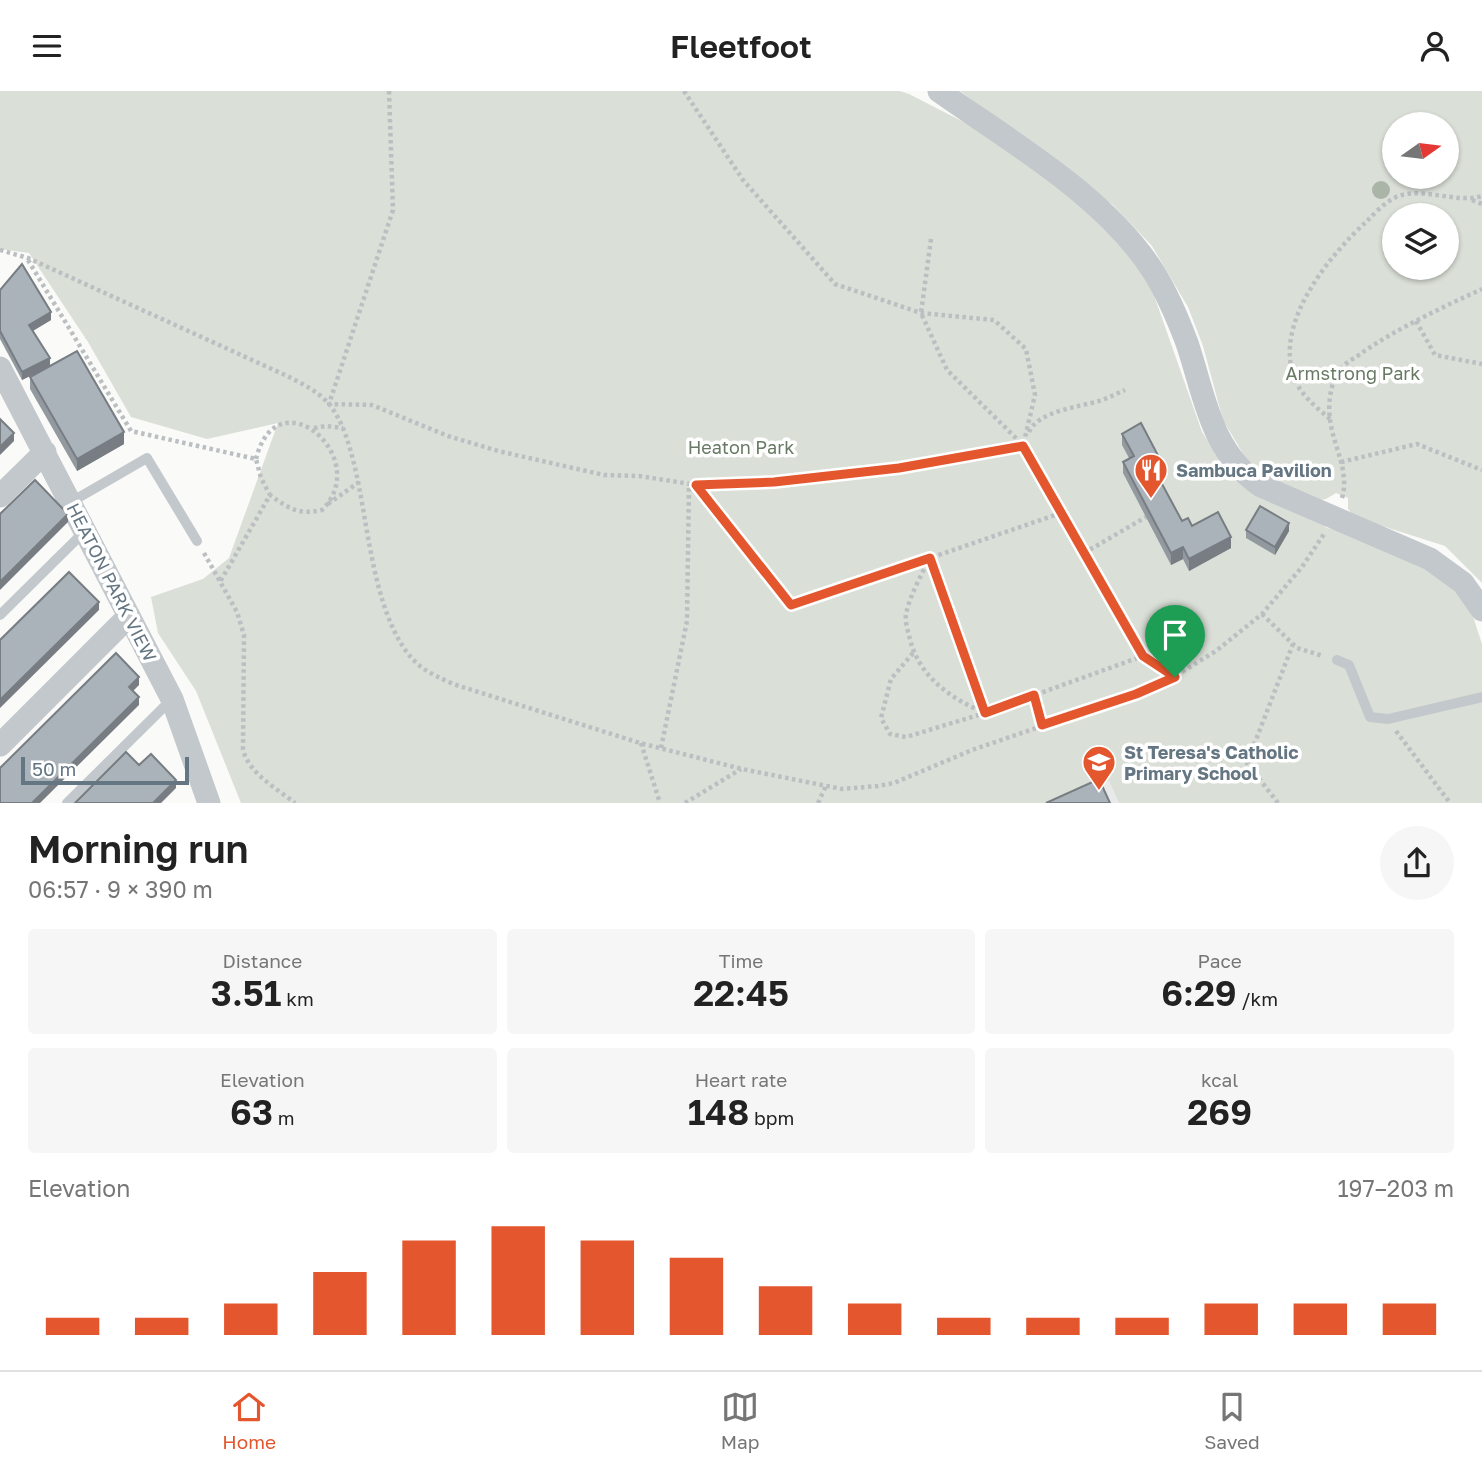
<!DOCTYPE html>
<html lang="en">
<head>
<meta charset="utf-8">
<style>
	:root { --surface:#fff; --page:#f6f6f6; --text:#222; --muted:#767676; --line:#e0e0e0; --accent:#e4572e }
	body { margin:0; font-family:"Golos Text",sans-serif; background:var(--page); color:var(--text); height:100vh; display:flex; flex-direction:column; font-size:26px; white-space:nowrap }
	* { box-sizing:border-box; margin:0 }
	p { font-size:23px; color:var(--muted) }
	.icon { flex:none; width:38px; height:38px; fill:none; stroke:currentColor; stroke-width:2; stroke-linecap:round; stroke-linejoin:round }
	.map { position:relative; height:712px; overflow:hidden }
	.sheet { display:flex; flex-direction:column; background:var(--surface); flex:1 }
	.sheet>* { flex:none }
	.needle { width:46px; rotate:76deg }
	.fabs { position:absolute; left:1382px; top:21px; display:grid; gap:14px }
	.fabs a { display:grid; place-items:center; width:77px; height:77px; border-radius:50%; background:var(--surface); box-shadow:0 2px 5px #0004; font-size:35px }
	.scale { position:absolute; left:21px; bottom:18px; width:168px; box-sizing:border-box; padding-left:7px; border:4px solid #657683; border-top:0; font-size:19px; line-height:24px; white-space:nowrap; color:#657683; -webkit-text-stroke:5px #fff; paint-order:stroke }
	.pin { position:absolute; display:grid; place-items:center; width:60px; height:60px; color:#fff; margin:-72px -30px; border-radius:50% 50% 50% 0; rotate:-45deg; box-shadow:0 0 7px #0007 }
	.pin .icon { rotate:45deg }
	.round { display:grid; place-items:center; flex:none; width:74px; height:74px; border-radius:37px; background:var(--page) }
	.summary { display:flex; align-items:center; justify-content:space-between; height:119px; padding:0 28px }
	h1 { font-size:38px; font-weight:600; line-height:52px }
	.figures { display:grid; grid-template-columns:repeat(3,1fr); gap:10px; height:119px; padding:7px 28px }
	.figures div { display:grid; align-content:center; border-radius:7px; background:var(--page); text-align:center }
	.figures b { font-size:35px; font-weight:600 }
	.figures small { font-size:19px; font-weight:400 }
	.figures p { font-size:19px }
	.chart { height:196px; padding:14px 28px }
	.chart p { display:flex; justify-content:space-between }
	.chart svg { width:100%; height:126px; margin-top:7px; stroke:var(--accent); stroke-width:6 }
	header { display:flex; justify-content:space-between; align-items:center; height:91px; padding:0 28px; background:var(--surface); font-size:32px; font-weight:600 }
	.menu { display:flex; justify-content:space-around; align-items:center; height:98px; border-top:2px solid var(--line); background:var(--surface); font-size:19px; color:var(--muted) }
	.menu a { display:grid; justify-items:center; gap:4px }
	.menu .on { color:var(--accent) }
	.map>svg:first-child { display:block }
</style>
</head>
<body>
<header><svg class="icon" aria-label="menu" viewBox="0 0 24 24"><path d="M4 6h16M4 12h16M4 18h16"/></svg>Fleetfoot<svg class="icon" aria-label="person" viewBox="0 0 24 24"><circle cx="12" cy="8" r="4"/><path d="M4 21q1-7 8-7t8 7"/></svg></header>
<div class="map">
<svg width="1482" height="712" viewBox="0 0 1482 712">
	<rect width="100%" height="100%" fill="#fafaf8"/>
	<path fill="#e8e9e9" d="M 1109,690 L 1119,712 L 1058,712 Z"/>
	<path fill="#dadfd7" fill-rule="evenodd" d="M 0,0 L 900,0 L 909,3 L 987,43 L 1056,92 L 1111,140 L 1150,193 L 1202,341 L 1229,383 L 1261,402 L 1314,427 L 1327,437 L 1343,440 L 1431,477 L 1466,504 L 1482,553 L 1482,712 L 1119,712 L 1109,690 L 1058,712 L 241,712 L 196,600 L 158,542 L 151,506 L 203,488 L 229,467 L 278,332 L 207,348 L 131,326 L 88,251 L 29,162 L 0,158 Z
		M 960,0 L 1482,0 L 1482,492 L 1445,455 L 1354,426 L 1348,418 L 1348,407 L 1336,402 L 1326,408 L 1316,410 L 1266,388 L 1248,371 L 1223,329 L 1203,255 L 1188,216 L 1152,155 L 1113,114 ZM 1395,33 L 1447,33 L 1447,86 L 1395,86 ZM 1395,124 L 1447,124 L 1447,177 L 1395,177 Z"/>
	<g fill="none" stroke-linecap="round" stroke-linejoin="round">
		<path stroke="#bbbfc2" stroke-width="4.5" stroke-dasharray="3.5 3.5" stroke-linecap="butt" d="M 389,0 L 393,119 L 329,313 L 372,314 L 448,345 L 498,360 L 604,384 L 639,385 L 697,394 L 774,392 L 899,377 L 1023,355 L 1143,565 L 1175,586
			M 684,0 L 743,89 L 835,193 L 921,222 L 994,229 L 1026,258 L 1035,304 L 1023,355
			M 1472,109 L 1482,113
			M 931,148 L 921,222 L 947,279 L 1023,354
			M 0,159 L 28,167 L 285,284 C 301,292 318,300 330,314 C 343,332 349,352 354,373 C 369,431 373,536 420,575 C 430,583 441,587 453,593 L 640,652 L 742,678 L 842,698 L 878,695 L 894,692 L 972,659 L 1159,595 L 1216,560 L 1262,523 L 1302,476 L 1324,443
			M 28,169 L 131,340 L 256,368 L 261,387 L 270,404 L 220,491
			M 1416,230 L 1435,264 L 1482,273
			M 1330,328 C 1316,316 1298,302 1293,283 C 1276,229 1330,164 1367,130 C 1375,122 1385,111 1396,106 C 1423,95 1455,113 1482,105
			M 314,337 L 326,335 L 343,337
			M 1029,341 C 1038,320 1079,316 1099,310 C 1108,307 1116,303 1125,299
			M 256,368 C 277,283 374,367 322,419 C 299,424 289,418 270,404
			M 1341,371 L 1417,353 L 1482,379
			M 697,394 L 791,514 L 929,467
			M 1342,407 C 1350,380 1333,355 1330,328 C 1328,313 1330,295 1338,281 C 1343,273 1355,267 1363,261 C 1400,236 1441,217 1482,198
			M 328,413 L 359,391
			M 1061,422 L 930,467 L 985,622 L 1143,565
			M 204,462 L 237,521 L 244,544 L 243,658 C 248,682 276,697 295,712
			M 1084,462 L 1146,426
			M 1262,523 L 1297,557 L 1323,565
			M 913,562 L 891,588 L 881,627 L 890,643 L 906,646 L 985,622 C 949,607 917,584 909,544 C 907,538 905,529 906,523 C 910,504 921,485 929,468
			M 1034,604 L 1042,634
			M 1396,640 L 1450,712
			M 641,652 L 660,712
			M 661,657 L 687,530 L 689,393
			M 685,712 L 741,678
			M 818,712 L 826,695
			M 1278,712 L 1247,672 L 1293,553"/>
		<path stroke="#c3c8cc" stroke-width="10" d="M 71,411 L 147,367 L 197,450
			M 0,524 L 85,440
			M 1337,569 L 1349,574 L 1370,626 L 1388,628 L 1482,606
			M 67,712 L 172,608"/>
		<path stroke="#c3c8cc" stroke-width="23" d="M 939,0 C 1011,51 1105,105 1153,180 C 1167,202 1178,228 1187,252 C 1205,305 1210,360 1261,395 L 1430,468 L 1463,492 L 1482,519
			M 0,277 L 172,608 L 209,712
			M 0,405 L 45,361
			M 0,654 L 129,525"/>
	</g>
	<circle fill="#aab4a7" cx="1381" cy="99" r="9"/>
	<path fill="#929a9f" d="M 0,199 L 51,229 L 33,240 L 50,275 L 22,289 L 0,248 Z
		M 30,286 L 124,353 L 77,380 L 30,298 Z
		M 1122,343 L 1164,387 L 1160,389 L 1182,430 L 1192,435 L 1231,457 L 1189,480 L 1183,468 L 1171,474 L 1123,382 L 1123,371 L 1129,367 L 1122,354 Z
		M 1246,439 L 1289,440 L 1275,464 L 1246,447 Z"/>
	<path fill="#777d82" d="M 51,221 L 51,229 L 29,242 L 29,234 Z
		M 50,267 L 50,275 L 22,289 L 22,281 Z
		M 124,341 L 124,353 L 77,380 L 77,368 Z
		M 14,342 L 14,350 L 0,364 L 0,356 Z
		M 1164,376 L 1164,387 L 1155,392 L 1155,380 Z
		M 68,423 L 68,431 L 0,499 L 0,491 Z
		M 1289,432 L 1289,440 L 1275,464 L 1275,456 Z
		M 1231,446 L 1231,457 L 1189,480 L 1189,468 Z
		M 1183,456 L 1183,468 L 1171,474 L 1171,462 Z
		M 99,511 L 99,519 L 0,617 L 0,609 Z
		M 139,586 L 139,594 L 129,604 L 129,596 Z
		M 139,606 L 139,614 L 40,712 L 32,712 Z
		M 176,689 L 176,697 L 161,712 L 153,712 Z"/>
	<path fill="#aab3b9" stroke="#777d82" stroke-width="2" d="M 22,173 L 51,221 L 29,234 L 50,267 L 22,281 L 0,240 L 0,199 Z
		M 77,260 L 124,341 L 77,368 L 30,286 Z
		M 0,328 L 14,342 L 0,356 Z
		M 1141,332 L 1164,376 L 1155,380 L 1182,430 L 1188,427 L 1192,435 L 1218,421 L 1231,446 L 1189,468 L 1183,456 L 1171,462 L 1123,371 L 1134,365 L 1122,343 Z
		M 35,389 L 68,423 L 0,491 L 0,423 Z
		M 1260,415 L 1289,432 L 1275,456 L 1246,439 Z
		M 69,481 L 99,511 L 0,609 L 0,549 Z
		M 116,562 L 139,586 L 129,596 L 139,606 L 32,712 L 0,712 L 0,677 Z
		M 126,661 L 139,674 L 151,663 L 176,689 L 153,712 L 75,712 Z
		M 1099,688 L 1110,712 L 1046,712 Z"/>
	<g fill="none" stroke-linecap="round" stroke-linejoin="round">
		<defs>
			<path id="route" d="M 1023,355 L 1143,565 L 1175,586 L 1136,603 L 1042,634 L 1034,604 L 985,622 L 930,467 L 791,514 L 696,394 L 774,391 L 899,377 Z"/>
		</defs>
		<use href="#route" stroke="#fff" stroke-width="14"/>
		<use href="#route" stroke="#e4572e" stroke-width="9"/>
	</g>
	<defs>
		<symbol id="restaurant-pin" viewBox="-11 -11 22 30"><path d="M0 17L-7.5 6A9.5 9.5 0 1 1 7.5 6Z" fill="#e4572e" stroke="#fff"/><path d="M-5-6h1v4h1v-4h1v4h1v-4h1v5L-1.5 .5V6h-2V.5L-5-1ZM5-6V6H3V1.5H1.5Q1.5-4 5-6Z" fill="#fff"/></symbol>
		<symbol id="school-pin" viewBox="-11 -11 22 30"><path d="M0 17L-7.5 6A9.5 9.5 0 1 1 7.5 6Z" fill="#e4572e" stroke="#fff"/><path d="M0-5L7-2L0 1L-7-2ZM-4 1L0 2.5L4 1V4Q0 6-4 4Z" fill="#fff"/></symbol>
	</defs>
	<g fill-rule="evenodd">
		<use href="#restaurant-pin" x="1132" y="360" width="38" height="52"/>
		<use href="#school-pin" x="1080" y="652" width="38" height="52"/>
	</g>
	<g text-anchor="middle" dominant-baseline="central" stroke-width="7" stroke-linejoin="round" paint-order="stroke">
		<g font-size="18" fill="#687a64" stroke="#fff">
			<text x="1353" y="282">Armstrong Park</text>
			<text x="741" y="356">Heaton Park</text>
		</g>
		<g font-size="18" font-weight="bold" fill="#657683" stroke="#fff" text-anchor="start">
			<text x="1176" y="379">Sambuca Pavilion</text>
			<text x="1124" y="661">St Teresa's Catholic<tspan x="1124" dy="21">Primary School</tspan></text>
		</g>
		<g font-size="18" fill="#657683" stroke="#fff">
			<text transform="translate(112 491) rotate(63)">HEATON PARK VIEW</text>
		</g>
	</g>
</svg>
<div class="fabs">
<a><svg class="needle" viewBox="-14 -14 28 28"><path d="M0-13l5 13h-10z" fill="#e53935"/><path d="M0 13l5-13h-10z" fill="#767676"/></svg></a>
<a><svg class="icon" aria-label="layers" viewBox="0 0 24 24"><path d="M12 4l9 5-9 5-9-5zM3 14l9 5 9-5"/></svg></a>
</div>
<div class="scale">50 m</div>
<div class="pin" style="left:1175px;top:586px;background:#1e9e55"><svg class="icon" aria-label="arrive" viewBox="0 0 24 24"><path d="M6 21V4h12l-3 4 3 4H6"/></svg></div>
</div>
<section class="sheet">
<div class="summary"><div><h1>Morning run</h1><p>06:57 · 9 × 390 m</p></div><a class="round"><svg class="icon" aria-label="share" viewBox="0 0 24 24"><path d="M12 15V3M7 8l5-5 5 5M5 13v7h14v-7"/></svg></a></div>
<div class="figures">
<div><p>Distance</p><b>3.51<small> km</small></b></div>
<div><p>Time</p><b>22:45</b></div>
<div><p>Pace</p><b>6:29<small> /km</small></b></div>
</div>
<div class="figures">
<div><p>Elevation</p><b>63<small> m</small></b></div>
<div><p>Heart rate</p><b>148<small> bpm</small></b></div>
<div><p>kcal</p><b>269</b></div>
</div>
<div class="chart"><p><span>Elevation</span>197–203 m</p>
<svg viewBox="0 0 160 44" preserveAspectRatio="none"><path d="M5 44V38M15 44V38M25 44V33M35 44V22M45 44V11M55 44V6M65 44V11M75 44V17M85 44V27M95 44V33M105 44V38M115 44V38M125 44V38M135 44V33M145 44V33M155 44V33"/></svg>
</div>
</section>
<nav class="menu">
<a class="on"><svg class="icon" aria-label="home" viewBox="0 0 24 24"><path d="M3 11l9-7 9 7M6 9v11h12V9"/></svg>Home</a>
<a><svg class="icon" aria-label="map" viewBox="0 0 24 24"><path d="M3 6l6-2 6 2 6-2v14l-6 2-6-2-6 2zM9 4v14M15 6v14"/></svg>Map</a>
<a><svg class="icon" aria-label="saved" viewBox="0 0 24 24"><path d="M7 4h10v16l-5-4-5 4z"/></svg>Saved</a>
</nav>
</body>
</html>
